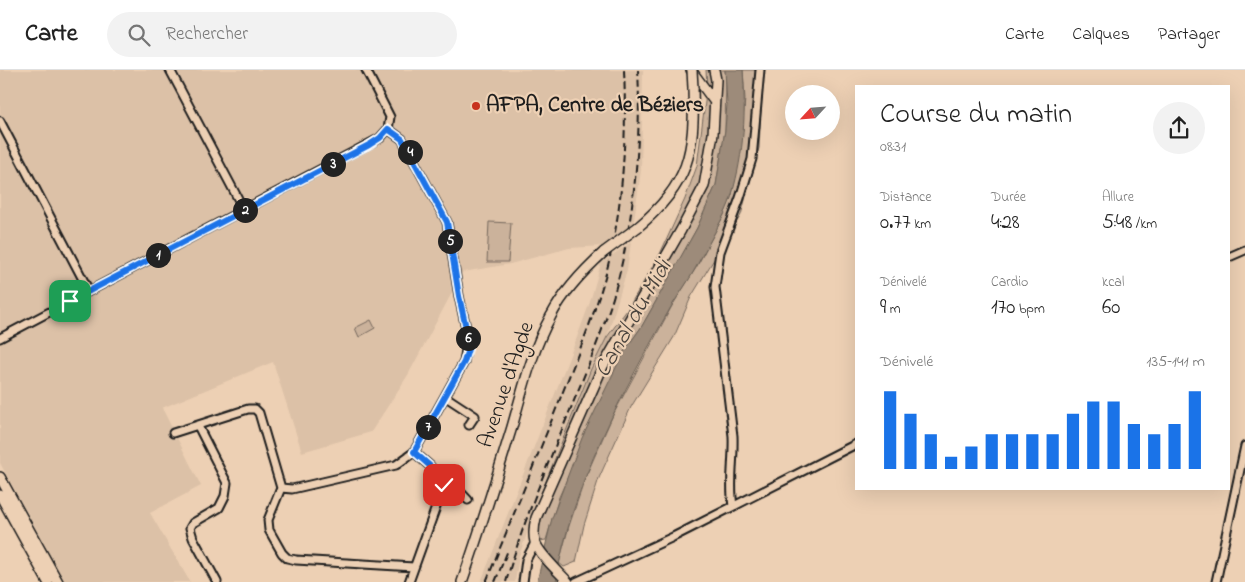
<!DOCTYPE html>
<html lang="fr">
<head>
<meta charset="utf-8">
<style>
	:root { --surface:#fff; --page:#f2f2f2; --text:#222; --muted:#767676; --line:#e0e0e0; --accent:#1a73e8 }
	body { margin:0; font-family:"Indie Flower",sans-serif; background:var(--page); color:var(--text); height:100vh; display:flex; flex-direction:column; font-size:19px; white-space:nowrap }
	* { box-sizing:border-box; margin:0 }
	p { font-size:16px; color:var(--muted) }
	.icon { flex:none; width:28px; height:28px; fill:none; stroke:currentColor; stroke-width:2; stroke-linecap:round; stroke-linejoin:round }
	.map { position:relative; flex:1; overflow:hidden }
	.panel { position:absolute; left:855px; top:15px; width:375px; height:405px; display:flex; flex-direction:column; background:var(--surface); border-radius:0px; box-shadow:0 5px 20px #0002 }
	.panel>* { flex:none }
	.needle { width:32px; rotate:244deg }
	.fabs { position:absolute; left:785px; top:15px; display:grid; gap:10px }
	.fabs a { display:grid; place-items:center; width:55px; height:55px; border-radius:50%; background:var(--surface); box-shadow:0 5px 20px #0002; font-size:25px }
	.pin { position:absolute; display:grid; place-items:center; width:42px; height:42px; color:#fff; margin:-21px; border-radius:10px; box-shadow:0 2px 8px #0006 }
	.km { position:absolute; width:25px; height:25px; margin:-12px; border-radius:50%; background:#222; color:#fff; font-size:14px; line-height:25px; text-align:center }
	.round { display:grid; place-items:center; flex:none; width:52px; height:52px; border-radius:26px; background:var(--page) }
	.overview { display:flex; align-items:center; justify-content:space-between; height:85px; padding:0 25px }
	h1 { font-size:28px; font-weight:600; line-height:38px }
	.stats { display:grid; grid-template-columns:repeat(3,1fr); gap:8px; height:85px; padding:5px 25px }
	.stats div { display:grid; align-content:center }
	.stats b { font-size:21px; font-weight:600 }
	.stats small { font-size:14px; font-weight:400 }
	.stats p { font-size:14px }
	.chart { height:140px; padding:10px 25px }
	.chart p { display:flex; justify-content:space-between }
	.chart svg { width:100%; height:90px; margin-top:5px; stroke:var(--accent); stroke-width:6 }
	header { display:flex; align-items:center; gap:30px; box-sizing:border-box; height:70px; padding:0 25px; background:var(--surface); border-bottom:1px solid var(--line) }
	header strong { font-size:24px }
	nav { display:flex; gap:28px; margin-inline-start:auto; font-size:18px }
	.search { width:350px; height:45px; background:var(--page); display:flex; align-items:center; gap:12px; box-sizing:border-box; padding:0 18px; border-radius:28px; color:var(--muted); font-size:19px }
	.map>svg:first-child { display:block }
</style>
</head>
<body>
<header>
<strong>Carte</strong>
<div class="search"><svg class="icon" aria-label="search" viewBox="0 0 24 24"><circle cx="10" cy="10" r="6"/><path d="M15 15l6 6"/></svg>Rechercher</div>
<nav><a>Carte</a><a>Calques</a><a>Partager</a></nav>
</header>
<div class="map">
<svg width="1245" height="512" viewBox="0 0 1245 512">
	<rect width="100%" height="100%" fill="#edd0b4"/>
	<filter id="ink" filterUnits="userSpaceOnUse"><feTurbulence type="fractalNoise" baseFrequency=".02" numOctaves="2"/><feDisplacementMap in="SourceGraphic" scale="10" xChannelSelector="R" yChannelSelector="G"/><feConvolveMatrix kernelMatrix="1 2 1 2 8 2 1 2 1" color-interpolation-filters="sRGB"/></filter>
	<g filter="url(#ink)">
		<path fill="#dcc1a7" d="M 0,0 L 643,0 L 641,100 L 633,157 L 604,176 L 569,178 L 510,194 L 463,202 L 408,305 L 371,362 L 302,382 L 273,292 L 162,338 L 201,416 L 150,443 L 190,512 L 65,512 L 0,393 Z
			M 631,172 L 627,200 L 607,267 L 591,299 L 531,452 L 519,486 L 515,512 L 481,512 L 576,270 L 590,232 L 601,193 Z"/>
		<path fill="#cbb29b" stroke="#74675c" d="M 706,0 L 725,0 L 726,8 L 725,60 L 716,115 L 697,158 L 680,189 L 642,256 L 623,283 L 559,427 L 546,470 L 539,471 L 531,453 L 540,426 L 591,299 L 607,267 L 627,240 L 660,184 L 685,129 L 697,96 L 707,16 Z
			M 743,0 L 758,0 L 762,19 L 759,78 L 741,145 L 691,227 L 674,267 L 631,337 L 599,408 L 584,455 L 576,492 L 564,497 L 559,493 L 569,456 L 586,406 L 613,345 L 672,236 L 696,198 L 724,145 L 732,125 L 739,91 L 745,29 Z
			M 489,152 L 511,153 L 508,192 L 487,192 Z
			M 371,250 L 375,258 L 359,267 L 355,258 Z"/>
		<path fill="#9d8b7a" stroke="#695f54" d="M 725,0 L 743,0 C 746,42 744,83 732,124 C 729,137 721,150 715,162 C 708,174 702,187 695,199 C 688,212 679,224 671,237 C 624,319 570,418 556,512 L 537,512 L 552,448 L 582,368 L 623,283 L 642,256 L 697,158 L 716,115 L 725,60 L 727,34 Z"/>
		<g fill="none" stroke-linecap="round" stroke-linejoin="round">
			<defs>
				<path id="minor" d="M 170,0 L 244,140
					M 0,51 L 89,221
					M 1229,187 L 1245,180
					M 0,268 L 380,68 L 388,59 L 390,47 L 366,0
					M 446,327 L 475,346 L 469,355
					M 198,356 L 227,413 L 225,426 L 219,438 L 193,453 L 190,458 L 193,468 L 217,512
					M 173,363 L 248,339 L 255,339 L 259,343 L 281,418
					M 444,415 L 452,413 L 468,430
					M 281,418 L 292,419 L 396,395 L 414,382 L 464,292 L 468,267 L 459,226 L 447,152 L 402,69 L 388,59
					M 281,418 L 268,450 L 269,460 L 282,483 L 287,488 L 296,490 L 414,497
					M 733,436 C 729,412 734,390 733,366 L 715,217 L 720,182 L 740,128 L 752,89 L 760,0
					M 409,512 L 444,415 L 430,396 L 414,382
					M 523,512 L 526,490 L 535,473
					M 576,512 L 673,467 L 856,374
					M 1216,512 L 1245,376"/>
				<path id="major" d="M 691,0 L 714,31
					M 638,157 C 689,114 695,83 693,18
					M 0,407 L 58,512
					M 0,425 L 48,512
					M 462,512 C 480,461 496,409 512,357 C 523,319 532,280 551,246 C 564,221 583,201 604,182
					M 568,512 C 559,502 539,484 535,472 C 533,464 534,456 536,448 L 603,296 L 681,160 L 704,116 L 713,64 L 716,10 L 714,0"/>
			</defs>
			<use href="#minor" stroke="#1c1c1c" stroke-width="11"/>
			<use href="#major" stroke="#1c1c1c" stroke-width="12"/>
			<use href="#minor" stroke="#edd0b4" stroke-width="7"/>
			<use href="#major" stroke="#edd0b4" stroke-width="9"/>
			<path stroke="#1c1c1c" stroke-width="2" stroke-dasharray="8 4" stroke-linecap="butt" d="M 486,512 C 511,451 536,390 560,329 C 576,289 593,249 605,207 C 623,141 627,68 624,0
				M 495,512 L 508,480
				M 506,512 C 532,420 576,334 608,243 C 632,174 642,74 638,0"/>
			<defs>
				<path id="major-bridge" d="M 692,0 L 693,18
					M 604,182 L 638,157"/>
			</defs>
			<use href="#major-bridge" stroke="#1c1c1c" stroke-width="12" stroke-linecap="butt"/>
			<use href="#major-bridge" stroke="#edd0b4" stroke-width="9"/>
		</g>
	</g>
	<g fill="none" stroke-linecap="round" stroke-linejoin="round" filter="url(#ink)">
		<defs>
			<path id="route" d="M 70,231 L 369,75 L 380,68 L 388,59 L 402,69 L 447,152 L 459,226 L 468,267 L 468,279 L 464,292 L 414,382 L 430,396 L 444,415"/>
		</defs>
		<use href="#route" stroke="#fff" stroke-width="10"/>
		<use href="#route" stroke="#1a73e8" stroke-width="6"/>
	</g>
	<circle fill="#c8321e" stroke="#edd0b4" stroke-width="2" cx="476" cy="36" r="5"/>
	<g text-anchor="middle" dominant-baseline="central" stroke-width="4.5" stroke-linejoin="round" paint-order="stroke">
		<g font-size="22" font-weight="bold" fill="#1c1c1c" stroke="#edd0b4" text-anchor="start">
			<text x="486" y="36">AFPA, Centre de Béziers</text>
		</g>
		<g font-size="22" fill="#1c1c1c" stroke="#edd0b4">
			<text transform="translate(507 315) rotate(-71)">Avenue d'Agde</text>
		</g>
		<g font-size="24" font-style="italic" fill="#49433d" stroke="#edd0b4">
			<text transform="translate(634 249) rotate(-60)">Canal du Midi</text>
		</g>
	</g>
</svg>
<div class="fabs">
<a><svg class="needle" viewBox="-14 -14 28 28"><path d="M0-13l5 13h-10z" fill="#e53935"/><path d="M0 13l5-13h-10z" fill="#767676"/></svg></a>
</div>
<div class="pin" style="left:70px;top:231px;background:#1e9e55"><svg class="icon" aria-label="arrive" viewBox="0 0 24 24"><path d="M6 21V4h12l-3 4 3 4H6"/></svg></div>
<div class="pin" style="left:444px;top:415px;background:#d93025"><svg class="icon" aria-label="check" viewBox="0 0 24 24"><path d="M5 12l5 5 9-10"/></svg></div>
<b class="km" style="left:158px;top:185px">1</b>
<b class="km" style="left:245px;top:140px">2</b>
<b class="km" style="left:333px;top:94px">3</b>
<b class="km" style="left:410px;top:82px">4</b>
<b class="km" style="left:450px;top:171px">5</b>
<b class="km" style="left:468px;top:268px">6</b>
<b class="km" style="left:428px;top:357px">7</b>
<section class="panel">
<div class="overview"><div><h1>Course du matin</h1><p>08:31</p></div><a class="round"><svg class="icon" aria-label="share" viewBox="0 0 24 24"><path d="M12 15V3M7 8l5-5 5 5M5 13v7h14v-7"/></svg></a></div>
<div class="stats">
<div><p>Distance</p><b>0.77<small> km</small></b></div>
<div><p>Durée</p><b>4:28</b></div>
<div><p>Allure</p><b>5:48<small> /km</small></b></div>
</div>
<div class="stats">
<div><p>Dénivelé</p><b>9<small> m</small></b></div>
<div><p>Cardio</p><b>170<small> bpm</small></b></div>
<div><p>kcal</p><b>60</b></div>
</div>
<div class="chart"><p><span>Dénivelé</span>135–141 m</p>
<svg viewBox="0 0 160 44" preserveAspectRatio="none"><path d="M5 44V6M15 44V17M25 44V27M35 44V38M45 44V33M55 44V27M65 44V27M75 44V27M85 44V27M95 44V17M105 44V11M115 44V11M125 44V22M135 44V27M145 44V22M155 44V6"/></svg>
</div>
</section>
</div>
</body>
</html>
